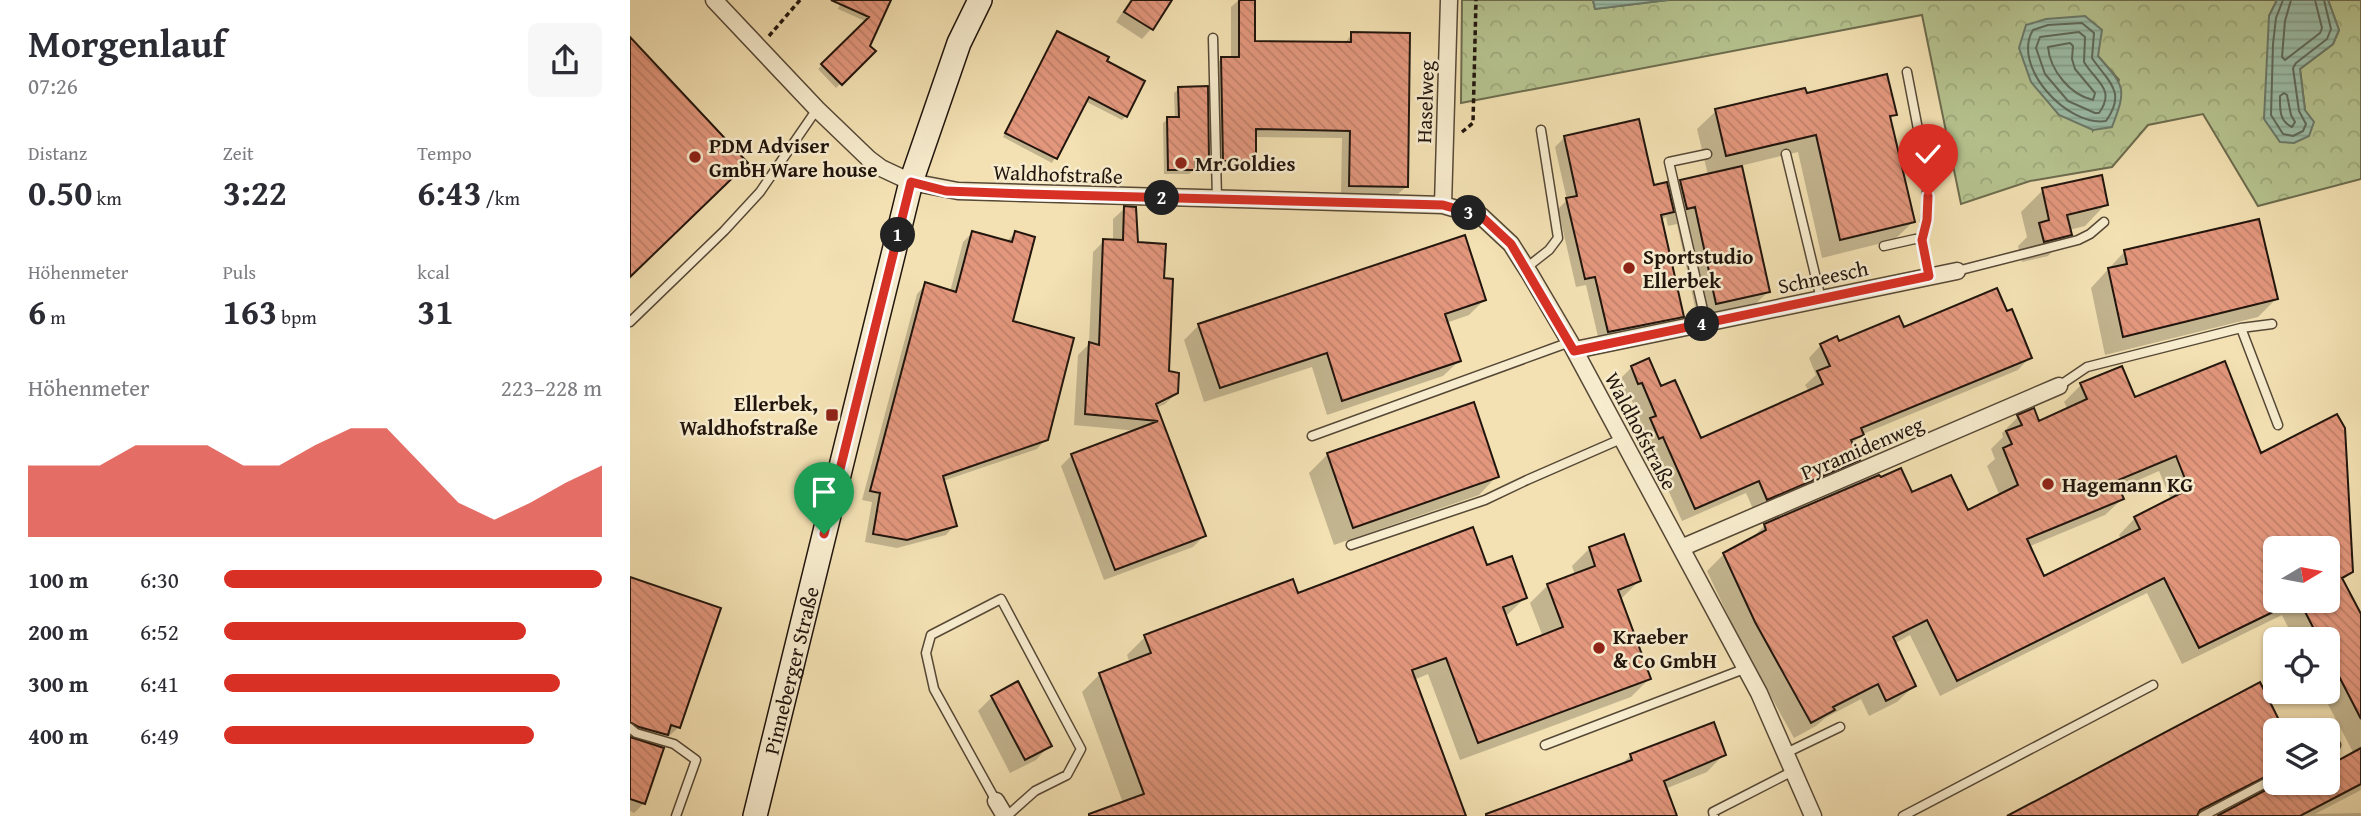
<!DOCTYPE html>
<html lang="de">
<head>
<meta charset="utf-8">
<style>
	:root { --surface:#fff; --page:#f7f7f7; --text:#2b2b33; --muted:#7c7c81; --accent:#d93025 }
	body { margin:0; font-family:"Gentium Book Plus",serif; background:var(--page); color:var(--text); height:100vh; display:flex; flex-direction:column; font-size:26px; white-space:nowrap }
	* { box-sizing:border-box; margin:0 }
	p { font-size:23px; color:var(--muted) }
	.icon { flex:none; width:38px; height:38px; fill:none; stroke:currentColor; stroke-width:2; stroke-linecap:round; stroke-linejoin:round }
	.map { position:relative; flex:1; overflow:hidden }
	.sheet { display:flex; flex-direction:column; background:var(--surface); width:630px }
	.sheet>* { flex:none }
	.needle { width:46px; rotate:80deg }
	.fabs { position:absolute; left:1633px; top:536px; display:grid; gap:14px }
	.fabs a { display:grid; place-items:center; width:77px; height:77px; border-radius:10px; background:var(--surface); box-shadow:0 2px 5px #0004; font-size:35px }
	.pin { position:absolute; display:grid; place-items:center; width:60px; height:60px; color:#fff; margin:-72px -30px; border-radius:50% 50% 50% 0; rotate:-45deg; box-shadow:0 0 7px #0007 }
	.pin .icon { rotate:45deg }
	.km { position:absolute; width:35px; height:35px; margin:-18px; border-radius:50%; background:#222; color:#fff; font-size:19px; line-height:35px; text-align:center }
	.round { display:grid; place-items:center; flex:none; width:74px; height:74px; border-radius:10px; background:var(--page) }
	.head { display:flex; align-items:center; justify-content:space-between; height:119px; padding:0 28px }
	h1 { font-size:38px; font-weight:700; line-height:52px }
	.metrics { display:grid; grid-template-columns:repeat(3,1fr); gap:10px; height:119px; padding:7px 28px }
	.metrics div { display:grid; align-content:center }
	.metrics b { font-size:35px; font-weight:700 }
	.metrics small { font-size:19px; font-weight:400 }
	.metrics p { font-size:19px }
	.chart { height:196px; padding:14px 28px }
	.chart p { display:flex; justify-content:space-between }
	.chart svg { width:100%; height:126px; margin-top:7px; fill:var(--accent); opacity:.7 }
	ul { padding:0 28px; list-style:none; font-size:23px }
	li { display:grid; grid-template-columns:112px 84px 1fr; align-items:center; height:52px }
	li i { height:18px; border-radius:9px; background:var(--accent) }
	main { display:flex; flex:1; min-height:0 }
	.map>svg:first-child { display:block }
</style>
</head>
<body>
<main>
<section class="sheet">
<div class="head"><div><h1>Morgenlauf</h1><p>07:26</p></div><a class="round"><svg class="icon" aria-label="share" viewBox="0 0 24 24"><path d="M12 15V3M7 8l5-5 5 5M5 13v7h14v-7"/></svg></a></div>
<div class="metrics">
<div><p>Distanz</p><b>0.50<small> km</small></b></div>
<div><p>Zeit</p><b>3:22</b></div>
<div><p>Tempo</p><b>6:43<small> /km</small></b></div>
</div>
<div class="metrics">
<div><p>Höhenmeter</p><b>6<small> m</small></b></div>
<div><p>Puls</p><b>163<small> bpm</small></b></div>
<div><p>kcal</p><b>31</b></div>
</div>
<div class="chart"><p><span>Höhenmeter</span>223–228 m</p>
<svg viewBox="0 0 160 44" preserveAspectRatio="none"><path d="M0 44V19L10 19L20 19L30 12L40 12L50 12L60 19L70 19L80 12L90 6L100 6L110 19L120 32L130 38L140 32L150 25L160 19V44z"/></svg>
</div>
<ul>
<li><b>100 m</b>6:30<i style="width:100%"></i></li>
<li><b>200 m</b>6:52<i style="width:80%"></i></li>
<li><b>300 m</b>6:41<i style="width:89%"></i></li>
<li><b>400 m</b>6:49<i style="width:82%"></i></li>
</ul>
</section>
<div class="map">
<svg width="1731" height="816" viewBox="0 0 1731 816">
	<defs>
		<pattern id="forest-crowns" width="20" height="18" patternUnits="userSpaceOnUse" patternTransform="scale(1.75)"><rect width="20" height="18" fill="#b6c490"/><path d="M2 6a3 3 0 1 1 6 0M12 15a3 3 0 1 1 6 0" fill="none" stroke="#9ca87b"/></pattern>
		<pattern id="water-rules" width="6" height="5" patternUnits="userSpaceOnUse" patternTransform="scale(1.75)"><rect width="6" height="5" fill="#9cbea9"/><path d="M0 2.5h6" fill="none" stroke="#86a290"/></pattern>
		<pattern id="building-back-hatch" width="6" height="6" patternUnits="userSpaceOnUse" patternTransform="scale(1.75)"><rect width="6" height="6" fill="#e3977d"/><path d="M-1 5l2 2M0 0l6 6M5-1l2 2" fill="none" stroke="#c2816b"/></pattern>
	</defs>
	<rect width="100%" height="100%" fill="#f3e1b3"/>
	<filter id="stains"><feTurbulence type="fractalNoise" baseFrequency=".00286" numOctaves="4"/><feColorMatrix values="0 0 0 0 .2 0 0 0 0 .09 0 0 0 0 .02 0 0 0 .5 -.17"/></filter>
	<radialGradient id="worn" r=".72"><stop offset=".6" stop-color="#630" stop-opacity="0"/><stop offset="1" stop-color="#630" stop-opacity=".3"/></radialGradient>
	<path fill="url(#forest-crowns)" stroke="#6c6c4e" stroke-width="2" fill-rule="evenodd" d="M 832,0 L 963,0 L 965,9 L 1038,0 L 1647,0 L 1639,16 L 1675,110 L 1670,69 L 1703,44 L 1709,30 L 1698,0 L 1731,0 L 1731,179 L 1628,206 L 1573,114 L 1518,125 L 1482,167 L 1400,181 L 1331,204 L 1292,15 L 831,103 ZM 1455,16 L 1468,56 L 1489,80 L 1463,130 Z"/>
	<path fill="url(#water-rules)" stroke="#6b7a6b" stroke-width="2" d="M 963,0 L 1038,0 L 965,9 Z
		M 1647,0 L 1698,0 L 1709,30 L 1703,44 L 1670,69 L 1675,110 L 1684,122 L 1679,136 L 1664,143 L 1650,142 L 1634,119 L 1639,16 Z
		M 1455,16 L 1472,30 L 1468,56 C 1495,87 1497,88 1482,127 L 1463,130 L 1429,115 L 1401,82 L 1389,48 L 1396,25 L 1416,19 Z"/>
	<path fill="#0003" fill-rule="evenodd" d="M 212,0 L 259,0 L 238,46 L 243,51 L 206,88 L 188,69 L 237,22 L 208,9 Z
		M 500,0 L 540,0 L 521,29 L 512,39 L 486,22 Z
		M 609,0 L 624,0 L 624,43 L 714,44 L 722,34 L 777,186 L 768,194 L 711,194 L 712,138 L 624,137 L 624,160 L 616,169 L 585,169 L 583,67 L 592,58 L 601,58 L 601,7 Z
		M 427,33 L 475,62 L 496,116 L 492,120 L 455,101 L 422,163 L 373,137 Z
		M 549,89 L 578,161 L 574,165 L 564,165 L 564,169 L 559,174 L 534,174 L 533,123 L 538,119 L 545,119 L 544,93 Z
		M 1175,96 L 1265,114 L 1259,120 L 1283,222 L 1264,240 L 1192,258 L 1168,152 L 1110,166 L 1138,292 L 1119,310 L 1068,321 L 1047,224 L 1038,226 L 1036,217 L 1030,221 L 1052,316 L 1043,325 L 969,341 L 956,285 L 946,287 L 928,209 L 937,200 L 925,147 L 934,138 L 1007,121 L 1023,187 L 1038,194 L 1051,181 L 1078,175 L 1067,129 L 1086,111 Z
		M 1413,190 L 1476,204 L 1455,226 L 1439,230 L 1440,234 L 1418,256 L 1392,262 L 1388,246 L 1397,237 L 1391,212 Z
		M 495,208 L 507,243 L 532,279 L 537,372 L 546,393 L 535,404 L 526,408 L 574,536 L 563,547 L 474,580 L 431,466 L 442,455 L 508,431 L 444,425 L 448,355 L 459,344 L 463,252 L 474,241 L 483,241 L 483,219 ZM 538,396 L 538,400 L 519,409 L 518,406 Z
		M 342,233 L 376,242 L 385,233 L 381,322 L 416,439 L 407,449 L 313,481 L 325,525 L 316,535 L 267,548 L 235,542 L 242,502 L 232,500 L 287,294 L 296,284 L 320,292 L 333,242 Z
		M 1495,251 L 1646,299 L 1628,317 L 1475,355 L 1461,288 Z
		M 854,300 L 839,315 L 816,323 L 829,361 L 813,376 L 697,415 L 682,367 L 574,402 L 554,340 L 569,325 Z
		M 1273,329 L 1400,357 L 1388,370 L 1233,434 L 1221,445 L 1228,460 L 1215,472 L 1124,511 L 1116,493 L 1052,521 L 1020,449 L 1016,451 L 1008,433 L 1013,427 L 999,394 L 995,396 L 989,380 L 1002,367 L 1030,389 L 1070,440 L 1179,392 L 1175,385 L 1186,375 L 1179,358 L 1191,345 Z
		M 1451,385 L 1504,399 L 1630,455 L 1721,572 L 1712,581 L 1731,617 L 1731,790 L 1685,814 L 1731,813 L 1731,816 L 1591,816 L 1635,793 L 1631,788 L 1571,816 L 1383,816 L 1645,730 L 1645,782 L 1698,782 L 1698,768 L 1724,754 L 1691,691 L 1698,691 L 1698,639 L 1664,639 L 1652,615 L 1552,664 L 1517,593 L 1310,696 L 1280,635 L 1264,644 L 1284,686 L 1267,702 L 1239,716 L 1231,699 L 1195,718 L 1186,726 L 1164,738 L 1109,639 L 1077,571 L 1094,554 L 1119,541 L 1135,525 L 1282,494 L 1337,512 L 1370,496 L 1357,466 L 1365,459 L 1361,449 L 1373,437 L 1372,433 L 1388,417 L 1409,423 L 1438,410 L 1434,402 ZM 1529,471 L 1541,500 L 1505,518 L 1489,535 L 1491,540 L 1413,578 L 1398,547 L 1475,515 L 1492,499 L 1488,489 ZM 1645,548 L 1698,548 L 1698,600 L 1645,600 Z
		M 698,454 L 867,476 L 849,495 L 704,545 L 679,473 Z
		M 960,548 L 1009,581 L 990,600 L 1019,679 L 1001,697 L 830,760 L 798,674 L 784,680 L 834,816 L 475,816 L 493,803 L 452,692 L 470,674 L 500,663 L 497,655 L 515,637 L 667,595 L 856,568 L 895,598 L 875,617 L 886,647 L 913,637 L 900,603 L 918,585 L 945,575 L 942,566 Z
		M 0,579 L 49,727 L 39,736 L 36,735 L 27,744 L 0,736 Z
		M 362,697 L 420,745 L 406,760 L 380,773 L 348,711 Z
		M 0,739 L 14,803 L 4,813 L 0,811 Z
		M 1094,754 L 1077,772 L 1035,789 L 1045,816 L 856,816 L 990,766 L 1001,755 Z"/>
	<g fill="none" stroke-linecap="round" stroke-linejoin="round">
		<path stroke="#5e6a5b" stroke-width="2" d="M 1653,0 L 1646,18 L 1643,44 L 1641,115 L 1653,134 L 1663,136 L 1673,131 L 1676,124 L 1669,111 L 1663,68 L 1666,63 L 1697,39 L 1701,29 L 1694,0
			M 1661,0 L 1655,21 L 1652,57 L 1655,60 L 1690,33 L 1692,28 L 1685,0
			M 1452,23 L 1464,33 L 1462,58 C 1478,82 1497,91 1476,121 C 1437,127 1381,66 1403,30 L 1418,25 Z
			M 1449,32 L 1455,37 L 1454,62 C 1466,82 1486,89 1469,113 L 1465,113 L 1438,101 L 1415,74 L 1406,48 L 1410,37 Z
			M 1440,43 L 1443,46 L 1442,59 L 1445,69 L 1465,93 L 1463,100 C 1440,95 1420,70 1418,47 Z
			M 1654,93 L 1657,95 L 1661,115 L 1665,122 L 1662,127 C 1649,121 1650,109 1650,96 Z"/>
	</g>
	<path fill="url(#building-back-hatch)" stroke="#21150d" stroke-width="2" fill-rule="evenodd" d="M 201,0 L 261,0 L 240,46 L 246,51 L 212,85 L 191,64 L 239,17 Z
		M 502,0 L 542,0 L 523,30 L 494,12 Z
		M 609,0 L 625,0 L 625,41 L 721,42 L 721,32 L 780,33 L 778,187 L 719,186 L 720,131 L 626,129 L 626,161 L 593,161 L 591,57 L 609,57 Z
		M 427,31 L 479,57 L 477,61 L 515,81 L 497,117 L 459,97 L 427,159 L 375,133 Z
		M 0,37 L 118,163 L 0,277 Z
		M 1257,74 L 1267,115 L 1260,116 L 1285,222 L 1210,240 L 1186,135 L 1096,156 L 1085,109 L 1175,88 L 1177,93 Z
		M 578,86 L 579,161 L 565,161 L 565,170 L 538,170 L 537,117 L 549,117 L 548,87 Z
		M 1009,119 L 1024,185 L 1037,182 L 1044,212 L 1031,215 L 1054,317 L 978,332 L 965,277 L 955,279 L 936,198 L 947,196 L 934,136 Z
		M 1112,166 L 1140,292 L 1086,304 L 1065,207 L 1057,209 L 1050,180 Z
		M 1472,175 L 1478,205 L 1437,215 L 1442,235 L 1414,242 L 1409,223 L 1419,220 L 1412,188 Z
		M 494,206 L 506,207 L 508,242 L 536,244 L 534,278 L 543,279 L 539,371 L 549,373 L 548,393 L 526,404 L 576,536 L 485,570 L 441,454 L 528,421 L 455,414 L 459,342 L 469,345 L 473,239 L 493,240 Z
		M 1629,219 L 1648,299 L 1493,337 L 1478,268 L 1497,264 L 1494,250 Z
		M 342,231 L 382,242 L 385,231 L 405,237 L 383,321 L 444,338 L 418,440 L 313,476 L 327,526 L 277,540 L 243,534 L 250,493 L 240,491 L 295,282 L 326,292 Z
		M 835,235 L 856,300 L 815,314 L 831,361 L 712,401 L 697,353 L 590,388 L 568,324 Z
		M 1367,288 L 1377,311 L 1382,309 L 1402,358 L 1231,428 L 1234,435 L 1221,440 L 1230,460 L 1137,500 L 1129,481 L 1065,509 L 1033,437 L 1029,439 L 1020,418 L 1026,416 L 1012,383 L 1008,384 L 1001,366 L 1019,358 L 1031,386 L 1045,380 L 1071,438 L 1193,384 L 1187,371 L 1200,366 L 1190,344 L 1207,336 L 1209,341 L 1269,316 L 1274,327 Z
		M 1595,361 L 1631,453 L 1707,414 L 1715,428 L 1723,572 L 1712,578 L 1731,614 L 1731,719 L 1698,655 L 1698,639 L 1689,639 L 1669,600 L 1698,600 L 1698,548 L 1645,548 L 1645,611 L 1569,648 L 1534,578 L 1327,681 L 1297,620 L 1263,637 L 1286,686 L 1256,701 L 1248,684 L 1203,707 L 1205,710 L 1181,723 L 1125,622 L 1093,553 L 1136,530 L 1134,524 L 1249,475 L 1251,477 L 1271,468 L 1282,492 L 1321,475 L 1338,510 L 1388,485 L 1373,448 L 1382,444 L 1376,431 L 1392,425 L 1387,415 L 1404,408 L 1409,421 L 1457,399 L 1450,383 L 1492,366 L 1505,397 ZM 1546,456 L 1559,489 L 1504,517 L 1510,529 L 1414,576 L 1397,539 L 1494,499 L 1486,481 Z
		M 844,402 L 869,477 L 723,528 L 697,453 Z
		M 843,527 L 857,565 L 882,556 L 897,598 L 873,607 L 887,645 L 933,627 L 917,584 L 965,566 L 959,547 L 994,534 L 1011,581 L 988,590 L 1021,679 L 848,743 L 816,658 L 782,670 L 836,816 L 459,816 L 459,814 L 514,794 L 469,673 L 521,653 L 514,635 L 663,579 L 668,593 Z
		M 0,577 L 91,608 L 50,728 L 41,725 L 38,735 L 9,727 L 0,722 Z
		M 388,681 L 422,746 L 395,760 L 361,696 Z
		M 1630,682 L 1654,730 L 1645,730 L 1645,772 L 1570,810 L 1567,816 L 1377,816 Z
		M 1084,722 L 1096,755 L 1034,781 L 1047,816 L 856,816 L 856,814 L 1002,760 L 1000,754 Z
		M 0,737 L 34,748 L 15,804 L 0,799 Z
		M 1731,748 L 1731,784 L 1670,816 L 1587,816 L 1645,785 L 1645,794 L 1666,782 L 1698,782 L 1698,766 Z"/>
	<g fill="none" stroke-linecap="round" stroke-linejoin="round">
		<defs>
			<path id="lane" d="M 583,38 L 587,199
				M 1277,72 L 1297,176 L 1297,210 L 1292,240
				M 1156,154 L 1191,299
				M 1254,246 L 1285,239 L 1292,240 L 1299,276
				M 896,268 L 919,250 L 928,238 L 911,130
				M 1327,271 L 1448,240 L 1460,234 L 1474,222
				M 0,322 L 94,231 L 130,192 L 187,109
				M 1076,323 L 1039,162 L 1077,154
				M 1611,328 L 1648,425
				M 1429,386 L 1457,367 L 1611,328 L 1642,324
				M 682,436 L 940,342
				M 721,545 L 855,500 L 897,480 L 991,439
				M 0,728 L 6,733 L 44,744 L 66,760 L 46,816
				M 915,745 L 1114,669
				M 1698,750 L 1706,745
				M 1156,753 L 1210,727
				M 366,801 L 304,689 L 296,653 L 301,635 L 371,599 L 451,749 L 437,775 L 405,791 L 377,816
				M 1084,816 L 1083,812 L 1163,771
				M 1273,816 L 1523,685
				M 1573,816 L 1645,778"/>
			<path id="street" d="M 84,0 L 187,109 L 239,159 L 251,168 L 281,182 L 328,191 L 813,205 L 851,216 L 881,244 L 900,274 L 940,342 L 1129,693 L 1183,816
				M 813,205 L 819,0
				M 945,350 L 1327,271
				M 1051,548 L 1429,386
				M 366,801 L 375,816"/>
			<g id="secondary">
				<path id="s1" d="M 125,816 L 281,182 L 329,43 L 350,0"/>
			</g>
		</defs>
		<use href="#lane" stroke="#564836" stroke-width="11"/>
		<use href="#street" stroke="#564836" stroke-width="19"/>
		<use href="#secondary" stroke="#21150d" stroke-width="26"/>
		<path stroke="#21150d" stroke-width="3.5" stroke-dasharray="5 3.5" stroke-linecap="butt" d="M 139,36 L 170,0
			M 832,132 L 843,123 L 846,0"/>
		<use href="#lane" stroke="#f7ecce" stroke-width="8"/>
		<use href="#street" stroke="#f7ecce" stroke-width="16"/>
		<use href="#secondary" stroke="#f7ecce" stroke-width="23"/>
	</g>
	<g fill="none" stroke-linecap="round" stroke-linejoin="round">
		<defs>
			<path id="route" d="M 194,534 L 281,182 L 316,191 L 396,194 L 813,205 L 851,216 L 881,244 L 944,351 L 1299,276 L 1292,240 L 1297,220 L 1298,196"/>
		</defs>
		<use href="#route" stroke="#fff" stroke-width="14"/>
		<use href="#route" stroke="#d93025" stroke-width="9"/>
	</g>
	<g fill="#8f2418" stroke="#f7ecce" stroke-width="2.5">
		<circle cx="65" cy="157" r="7"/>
		<circle cx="551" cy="163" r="7"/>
		<circle cx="999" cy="268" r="7"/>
		<rect x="195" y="408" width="14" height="14" rx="3.5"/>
		<circle cx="1418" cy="484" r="7"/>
		<circle cx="969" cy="648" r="7"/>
	</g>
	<g text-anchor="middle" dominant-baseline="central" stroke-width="5" stroke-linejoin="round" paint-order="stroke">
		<g font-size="21" fill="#21150d" stroke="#f7ecce">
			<text transform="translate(795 102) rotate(-88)">Haselweg</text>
			<text transform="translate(428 174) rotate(2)">Waldhofstraße</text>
			<text transform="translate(1193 277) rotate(-12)">Schneesch</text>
			<text transform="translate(1011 431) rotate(62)">Waldhofstraße</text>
			<text transform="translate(1232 448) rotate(-23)">Pyramidenweg</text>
			<text stroke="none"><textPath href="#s1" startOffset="150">Pinneberger Straße</textPath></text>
		</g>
		<g font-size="21" font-weight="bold" fill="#21150d" stroke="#f7ecce" text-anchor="start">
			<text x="79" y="145">PDM Adviser<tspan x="79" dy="24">GmbH Ware house</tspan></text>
			<text x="565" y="163">Mr.Goldies</text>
			<text x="1013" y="256">Sportstudio<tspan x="1013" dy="24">Ellerbek</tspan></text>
			<text x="188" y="403" text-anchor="end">Ellerbek,<tspan x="188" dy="24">Waldhofstraße</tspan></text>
			<text x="1432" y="484">Hagemann KG</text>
			<text x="983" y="636">Kraeber<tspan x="983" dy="24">&amp; Co GmbH</tspan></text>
		</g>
	</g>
	<rect width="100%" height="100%" filter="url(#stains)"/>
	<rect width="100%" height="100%" fill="url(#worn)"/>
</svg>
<div class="fabs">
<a><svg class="needle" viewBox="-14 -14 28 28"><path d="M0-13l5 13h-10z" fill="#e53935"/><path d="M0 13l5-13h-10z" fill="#7c7c81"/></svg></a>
<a><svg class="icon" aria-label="locate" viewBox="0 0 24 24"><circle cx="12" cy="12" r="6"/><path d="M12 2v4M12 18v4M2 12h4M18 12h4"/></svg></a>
<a><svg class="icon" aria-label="layers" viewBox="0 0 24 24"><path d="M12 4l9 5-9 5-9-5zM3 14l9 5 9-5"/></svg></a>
</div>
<div class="pin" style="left:194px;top:534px;background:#1e9e55"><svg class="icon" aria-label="arrive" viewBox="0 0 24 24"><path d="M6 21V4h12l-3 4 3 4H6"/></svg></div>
<div class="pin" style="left:1298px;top:196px;background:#d93025"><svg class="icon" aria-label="check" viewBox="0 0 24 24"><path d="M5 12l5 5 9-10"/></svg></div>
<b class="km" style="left:268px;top:235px">1</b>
<b class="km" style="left:532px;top:198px">2</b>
<b class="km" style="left:839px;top:213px">3</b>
<b class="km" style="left:1072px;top:324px">4</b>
</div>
</main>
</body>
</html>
